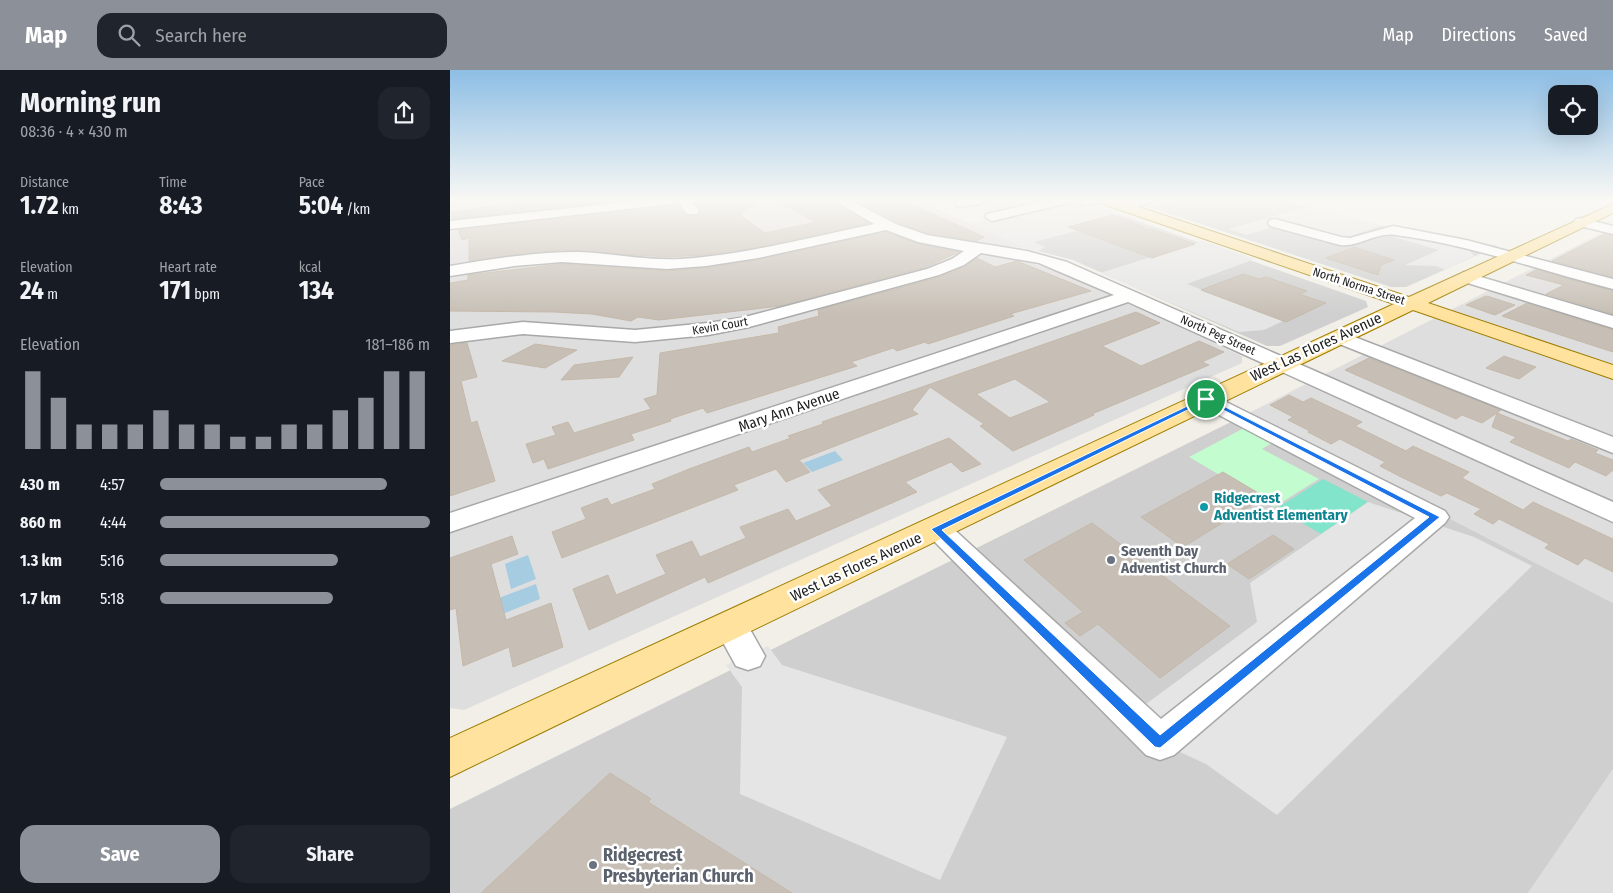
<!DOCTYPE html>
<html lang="en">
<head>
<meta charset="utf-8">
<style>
	:root { --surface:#171b24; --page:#20242c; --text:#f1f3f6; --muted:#9ea1a6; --accent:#8c9099 }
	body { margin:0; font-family:"Fira Sans Condensed",sans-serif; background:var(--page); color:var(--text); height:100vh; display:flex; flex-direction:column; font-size:19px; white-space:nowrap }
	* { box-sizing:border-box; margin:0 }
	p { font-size:16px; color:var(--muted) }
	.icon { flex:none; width:28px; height:28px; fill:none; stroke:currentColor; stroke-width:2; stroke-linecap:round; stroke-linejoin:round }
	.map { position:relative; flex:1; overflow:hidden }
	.panel { display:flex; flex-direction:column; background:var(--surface); width:450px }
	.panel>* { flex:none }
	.fabs { position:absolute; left:1098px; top:15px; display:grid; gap:10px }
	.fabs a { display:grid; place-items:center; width:50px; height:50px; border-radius:10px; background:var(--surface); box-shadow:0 5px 20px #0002; font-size:25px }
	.pin { position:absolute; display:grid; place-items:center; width:42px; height:42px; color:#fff; margin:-21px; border:2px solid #fff; border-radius:50%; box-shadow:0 1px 5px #0007 }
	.round { display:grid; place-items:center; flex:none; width:52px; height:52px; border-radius:15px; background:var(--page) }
	.head { display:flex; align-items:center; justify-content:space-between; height:85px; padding:0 20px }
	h1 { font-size:28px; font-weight:700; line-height:38px }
	.metrics { display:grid; grid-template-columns:repeat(3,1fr); gap:8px; height:85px; padding:5px 20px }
	.metrics div { display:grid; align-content:center }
	.metrics b { font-size:25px; font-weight:700 }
	.metrics small { font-size:14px; font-weight:400 }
	.metrics p { font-size:14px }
	.chart { height:140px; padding:10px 20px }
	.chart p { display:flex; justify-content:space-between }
	.chart svg { width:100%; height:90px; margin-top:5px; stroke:var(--accent); stroke-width:6 }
	.cta { display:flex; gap:10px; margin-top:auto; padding:10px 20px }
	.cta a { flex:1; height:58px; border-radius:15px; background:var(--accent); color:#fff; font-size:20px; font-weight:700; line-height:58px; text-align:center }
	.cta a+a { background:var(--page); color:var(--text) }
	ul { padding:0 20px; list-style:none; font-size:16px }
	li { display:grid; grid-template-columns:80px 60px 1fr; align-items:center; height:38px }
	li i { height:12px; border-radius:6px; background:var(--accent) }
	header { display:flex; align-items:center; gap:30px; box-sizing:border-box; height:70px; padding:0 25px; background:var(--accent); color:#fff }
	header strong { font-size:24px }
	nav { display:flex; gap:28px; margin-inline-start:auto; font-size:18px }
	.search { width:350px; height:45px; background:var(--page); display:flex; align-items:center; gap:12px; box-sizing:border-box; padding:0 18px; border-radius:15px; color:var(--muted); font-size:19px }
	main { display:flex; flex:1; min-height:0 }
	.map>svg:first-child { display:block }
</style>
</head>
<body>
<header>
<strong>Map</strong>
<div class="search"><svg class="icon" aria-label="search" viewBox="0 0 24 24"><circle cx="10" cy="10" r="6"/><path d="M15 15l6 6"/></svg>Search here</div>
<nav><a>Map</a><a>Directions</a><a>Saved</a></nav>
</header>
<main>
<section class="panel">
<div class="head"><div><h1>Morning run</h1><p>08:36 · 4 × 430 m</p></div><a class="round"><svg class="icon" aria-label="share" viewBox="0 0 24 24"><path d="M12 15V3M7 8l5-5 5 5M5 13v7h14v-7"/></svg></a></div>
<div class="metrics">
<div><p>Distance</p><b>1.72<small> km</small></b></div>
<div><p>Time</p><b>8:43</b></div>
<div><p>Pace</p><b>5:04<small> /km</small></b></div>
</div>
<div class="metrics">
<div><p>Elevation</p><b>24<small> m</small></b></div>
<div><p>Heart rate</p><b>171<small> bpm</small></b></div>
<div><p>kcal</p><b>134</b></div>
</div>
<div class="chart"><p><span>Elevation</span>181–186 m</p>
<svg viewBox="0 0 160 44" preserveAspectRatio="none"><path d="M5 44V6M15 44V19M25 44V32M35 44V32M45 44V32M55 44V25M65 44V32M75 44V32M85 44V38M95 44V38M105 44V32M115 44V32M125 44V25M135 44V19M145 44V6M155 44V6"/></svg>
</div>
<ul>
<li><b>430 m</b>4:57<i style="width:84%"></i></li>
<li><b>860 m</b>4:44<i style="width:100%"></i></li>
<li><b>1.3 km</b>5:16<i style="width:66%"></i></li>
<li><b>1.7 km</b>5:18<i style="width:64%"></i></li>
</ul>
<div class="cta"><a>Save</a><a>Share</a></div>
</section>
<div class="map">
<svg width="1163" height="823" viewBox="0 0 1163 823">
	<rect width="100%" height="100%" fill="#f1efe7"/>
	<path fill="#dfdede" d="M 0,130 L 374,130 L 435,164 L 457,172 L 563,187 L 612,203 L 792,286 L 792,293 L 14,640 L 0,638 Z
		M 404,130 L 467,130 L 576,178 L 518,172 L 487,167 L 461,159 Z
		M 1163,157 L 1163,533 L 797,344 Z
		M 1163,699 L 1163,823 L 1078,823 Z"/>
	<path fill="#cfcfcf" d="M 628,130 L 916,231 L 918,237 L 830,276 L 817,276 L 623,190 L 576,178 Z
		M 727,130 L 829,130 L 932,156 L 1048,176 L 956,217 L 941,217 L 700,137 Z
		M 797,344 L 1163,533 L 1163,699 L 1078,823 L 0,823 L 0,739 Z"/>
	<path fill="#c3fccf" d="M 796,357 L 823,372 L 812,379 L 869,409 L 824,437 L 739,387 Z"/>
	<path fill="#82e4ca" d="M 873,409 L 918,432 L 871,464 L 827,438 Z"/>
	<path fill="#e5e5e5" d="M 514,130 L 564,130 L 580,136 L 607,130 L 630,130 L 670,144 L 619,157 L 627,161 L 584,172 L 595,177 L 588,181 L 576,178 L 521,154 L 539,149 L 501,133 Z
		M 852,138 L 863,138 L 930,156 L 894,168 L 835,153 L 797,165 L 778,159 Z
		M 954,160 L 1033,175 L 1020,181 L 1024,186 L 996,200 L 986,196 L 955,195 L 989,180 L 940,166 Z
		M 752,171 L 805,189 L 737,214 L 833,251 L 814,260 L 789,262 L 650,203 Z
		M 918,432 L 1024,467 L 1082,496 L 827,745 L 756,694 L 710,673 L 692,637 L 807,552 L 800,513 Z
		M 318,576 L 332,595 L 557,667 L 490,810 L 290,724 L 292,617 L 276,595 Z"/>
	<path fill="#a5cce1" d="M 385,381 L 393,390 L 362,402 L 353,393 Z
		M 78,485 L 86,509 L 61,519 L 55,494 Z
		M 86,514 L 90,529 L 37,550 L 33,534 Z"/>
	<path fill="#c7bfb6" stroke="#c4b8a8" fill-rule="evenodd" d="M 88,130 L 179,130 L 3,149 L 1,142 Z
		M 242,130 L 309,130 L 290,145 L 315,163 L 366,152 L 324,130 L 382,130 L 419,153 L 303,178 L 254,185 L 217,187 L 112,180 L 19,191 L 19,168 L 12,170 L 8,160 L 221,136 L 227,133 L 235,145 L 247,146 L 251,141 Z
		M 404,130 L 453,130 L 534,167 L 526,171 L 477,163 L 447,152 Z
		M 662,145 L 695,157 L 689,159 L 701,159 L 745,174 L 702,188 L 618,157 Z
		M 436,162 L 468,174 L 509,182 L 476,197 L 331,236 L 209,250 L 188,247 L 181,251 L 142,244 L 104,242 L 0,241 L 0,213 L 18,210 L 18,205 L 112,194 L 217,201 L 256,198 L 308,190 Z
		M 1154,164 L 1163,166 L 1163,207 L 1102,191 Z
		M 904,177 L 944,190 L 931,195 L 928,205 L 876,188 Z
		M 527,188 L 545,197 L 567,191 L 641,221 L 560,244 L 564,246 L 478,274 L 475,272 L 447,281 L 443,278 L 401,292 L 407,296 L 257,343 L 253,338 L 220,349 L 221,351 L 181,364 L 184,370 L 98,399 L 94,389 L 83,393 L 76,374 L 106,365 L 102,357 L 118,352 L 124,363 L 201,339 L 194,329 L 207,325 L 210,283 L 329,263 L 328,257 L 369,246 L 368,240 L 490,207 L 515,197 Z
		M 1086,200 L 1163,221 L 1163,244 L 1096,224 L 1114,215 L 1076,205 Z
		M 793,204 L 809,209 L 816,207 L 857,221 L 849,224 L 876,233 L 836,252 L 751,220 Z
		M 1036,226 L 1040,227 L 1065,235 L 1045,245 L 1016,235 Z
		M 1077,233 L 1163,260 L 1163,282 L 1052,246 Z
		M 686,242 L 710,253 L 652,276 L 691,296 L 749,271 L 774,282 L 752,292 L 759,295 L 642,344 L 644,345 L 563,381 L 530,356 L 534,354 L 480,317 L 462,340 L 468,344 L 349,390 L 360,402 L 336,412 L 326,399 L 284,415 L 288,420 L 112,488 L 102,462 L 136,449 L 131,438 L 157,428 L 161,435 L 205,419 L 202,414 L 239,399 L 299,377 L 302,382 L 341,368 L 338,366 L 373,354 L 372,352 ZM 565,309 L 600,332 L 560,348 L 526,324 Z
		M 17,273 L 27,307 L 11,311 L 21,353 L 27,351 L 45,411 L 0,426 L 0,275 Z
		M 85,274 L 127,280 L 95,298 L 52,291 Z
		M 1054,286 L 1086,297 L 1069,309 L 1036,298 Z
		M 183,287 L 169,307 L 111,310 L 124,295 Z
		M 919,288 L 1051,340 L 1047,343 L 1118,371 L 1121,369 L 1148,380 L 1145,383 L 1163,390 L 1163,400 L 1156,406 L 1125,392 L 1119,398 L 1060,372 L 1066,367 L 1042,357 L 1047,343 L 1032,353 L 1012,345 L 1006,349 L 895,300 Z
		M 839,325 L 853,332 L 861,328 L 912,352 L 905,356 L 956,381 L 963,376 L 1019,402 L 1012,408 L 1073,440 L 1083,432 L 1163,469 L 1163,502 L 1135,488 L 1128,495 L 1095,478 L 1099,474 L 1049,449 L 1043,454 L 1024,444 L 1031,439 L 997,423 L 991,426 L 951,407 L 930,396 L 935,392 L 890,369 L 881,374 L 858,362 L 860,361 L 838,350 L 843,347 L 820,335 Z
		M 499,368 L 531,394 L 512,402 L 501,392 L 455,412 L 467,422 L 258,513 L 255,507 L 139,560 L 123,519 L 158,505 L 166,525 L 216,504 L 206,485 L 242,471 L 250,487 L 296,468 L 290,457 L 338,439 L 346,451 L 382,436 L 368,420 Z
		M 773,402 L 815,427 L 733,477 L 691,447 Z
		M 642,453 L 780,556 L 710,608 L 648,554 L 630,566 L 615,553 L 633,542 L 574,490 Z
		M 823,465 L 844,479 L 799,509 L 777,494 Z
		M 62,466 L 68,484 L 41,494 L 56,550 L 101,533 L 113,577 L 63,597 L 59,577 L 13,596 L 6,538 L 0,540 L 0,488 Z
		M 160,703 L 201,729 L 198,732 L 342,823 L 31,823 Z"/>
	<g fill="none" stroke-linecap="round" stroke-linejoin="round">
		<defs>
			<path id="minor" d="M 227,130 L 221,134 L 0,159 L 0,151 L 197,130 L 240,130 L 249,141 L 247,144 L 237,144 Z
				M 384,130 L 400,130 L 446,154 L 477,165 L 577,181 L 617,192 L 1163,432 L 1163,452 L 678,232 L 0,462 L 0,443 L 664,225 L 589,193 L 531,183 L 514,195 L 489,205 L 299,257 L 258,265 L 185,272 L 73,264 L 0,273 L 0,261 L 73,252 L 185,260 L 258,253 L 291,248 L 477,199 L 502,189 L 514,181 L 468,172 L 436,160 L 308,188 L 256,196 L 217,199 L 112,192 L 64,196 L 0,206 L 0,196 C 42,189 85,182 128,182 C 162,183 196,191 230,189 C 296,185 360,167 424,154 Z
				M 513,130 L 536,130 L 530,134 L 507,137 L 506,134 L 507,131 Z
				M 598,130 L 620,130 L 618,133 L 542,151 L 535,147 L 537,144 Z
				M 631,130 L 651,130 L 649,133 L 632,135 Z
				M 681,130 L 702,130 L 700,133 L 672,140 L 666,136 L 667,133 Z
				M 1131,148 L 1163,156 L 1163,164 L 1126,155 L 1124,152 L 1126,149 Z
				M 825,149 L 891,167 L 900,168 L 943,156 L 1016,170 L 1163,209 L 1163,219 C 1091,201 1019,174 945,165 C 926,162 910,177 890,175 L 820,156 L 818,153 L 820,150 Z
				M 1014,202 L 1163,246 L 1163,258 L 1008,210 L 1006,207 Z
				M 889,261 L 1163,367 L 1163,383 L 882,271 L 879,267 L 882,263 Z
				M 756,322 L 995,441 L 999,447 L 995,453 L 724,685 L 710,690 L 696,685 L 472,459 L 476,452 L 486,450 L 496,452 L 711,649 L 965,448 L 748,334 L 745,329 L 748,324 Z
				M 281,543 L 293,547 L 315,586 L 310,596 L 298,600 L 286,596 L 264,556 L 269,547 Z"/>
			<path id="major" d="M 648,130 L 668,130 L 959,227 L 1163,134 L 1163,143 L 978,233 L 1163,295 L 1163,309 L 963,240 L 0,707 L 0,668 L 944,234 L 650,133 Z"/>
		</defs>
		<use href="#minor" stroke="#a8a8a8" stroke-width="3"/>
		<use href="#major" stroke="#9d7d00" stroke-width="2"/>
		<use href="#minor" fill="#fff" fill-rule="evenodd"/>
		<use href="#major" fill="#ffe29e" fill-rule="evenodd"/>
	</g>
	<linearGradient id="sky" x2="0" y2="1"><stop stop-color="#8dbee5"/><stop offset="0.53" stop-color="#f9f8f4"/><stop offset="1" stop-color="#f9f8f4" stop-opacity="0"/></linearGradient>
	<rect width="1163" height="245" fill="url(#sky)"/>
	<path fill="#1a73e8" stroke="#fff" fill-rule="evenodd" d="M 756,327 L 990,447 L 710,678 L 705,677 L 481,459 ZM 756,331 L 979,447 L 710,665 L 492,460 Z"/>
	<circle fill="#0f9aa8" stroke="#fff" stroke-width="2" cx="754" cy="437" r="5"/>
	<g fill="#6b7280" stroke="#fff" stroke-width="2">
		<circle cx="661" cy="490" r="5"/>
		<circle cx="143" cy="795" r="5"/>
	</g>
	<g text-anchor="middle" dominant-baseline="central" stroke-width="5" stroke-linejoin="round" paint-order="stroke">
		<g font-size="12" fill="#212121" stroke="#fff">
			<text transform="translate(909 216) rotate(18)">North Norma Street</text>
			<text transform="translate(270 256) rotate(-10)">Kevin Court</text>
			<text transform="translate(768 265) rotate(24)">North Peg Street</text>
		</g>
		<g font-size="15" fill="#212121" stroke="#fff">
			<text transform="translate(866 277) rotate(-25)">West Las Flores Avenue</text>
			<text transform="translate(339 340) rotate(-19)">Mary Ann Avenue</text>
			<text transform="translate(406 497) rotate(-25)">West Las Flores Avenue</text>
		</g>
		<g font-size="15" font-weight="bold" fill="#0d838f" stroke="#fff" text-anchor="start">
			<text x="764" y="428">Ridgecrest<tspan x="764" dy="17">Adventist Elementary</tspan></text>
		</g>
		<g font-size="15" font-weight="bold" fill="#5b616d" stroke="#fff" text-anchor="start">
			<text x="671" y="481">Seventh Day<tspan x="671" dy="17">Adventist Church</tspan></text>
		</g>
		<g font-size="18" font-weight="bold" fill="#5b616d" stroke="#fff" text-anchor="start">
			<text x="153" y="785">Ridgecrest<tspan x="153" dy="21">Presbyterian Church</tspan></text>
		</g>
	</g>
</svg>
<div class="fabs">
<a><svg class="icon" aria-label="locate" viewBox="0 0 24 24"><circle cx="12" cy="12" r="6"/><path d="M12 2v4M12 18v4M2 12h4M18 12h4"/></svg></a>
</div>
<div class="pin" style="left:756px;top:329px;background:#1e9e55"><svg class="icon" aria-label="arrive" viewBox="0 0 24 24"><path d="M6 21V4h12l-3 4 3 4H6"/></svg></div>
</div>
</main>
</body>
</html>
